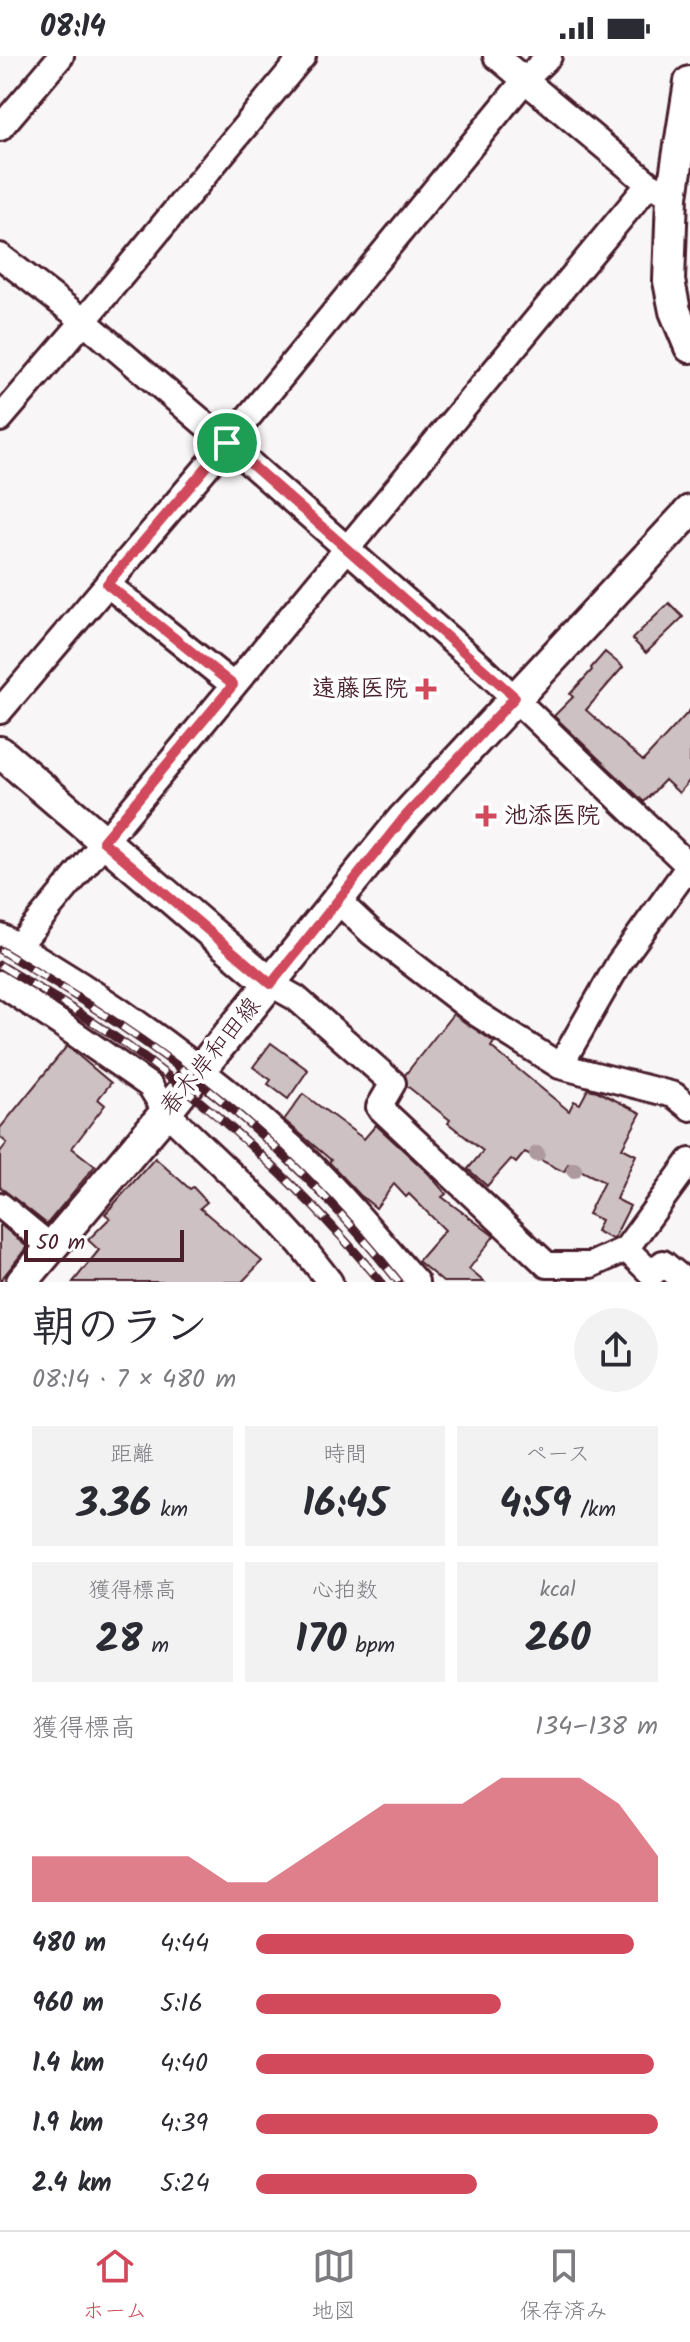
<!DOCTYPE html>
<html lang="ja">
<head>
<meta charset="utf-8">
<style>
	:root { --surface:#fff; --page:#f2f2f3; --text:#2b2b33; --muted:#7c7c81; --line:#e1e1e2; --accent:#d1495b }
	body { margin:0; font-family:Kalam,"Klee One",sans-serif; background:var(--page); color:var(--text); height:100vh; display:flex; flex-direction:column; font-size:30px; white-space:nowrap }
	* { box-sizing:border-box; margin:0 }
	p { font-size:26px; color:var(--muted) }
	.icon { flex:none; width:44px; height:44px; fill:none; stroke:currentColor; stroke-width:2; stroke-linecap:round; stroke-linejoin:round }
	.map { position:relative; height:1226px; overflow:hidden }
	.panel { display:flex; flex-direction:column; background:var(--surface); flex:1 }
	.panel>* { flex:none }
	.scale { position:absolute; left:24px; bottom:20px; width:160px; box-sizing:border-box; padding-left:8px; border:4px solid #4a1f2b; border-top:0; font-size:22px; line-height:28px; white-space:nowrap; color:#4a1f2b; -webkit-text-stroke:6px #fff; paint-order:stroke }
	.pin { position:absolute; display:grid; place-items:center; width:68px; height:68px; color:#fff; margin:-34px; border:4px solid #fff; border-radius:50%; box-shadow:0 2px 8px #0007 }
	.round { display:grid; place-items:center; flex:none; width:84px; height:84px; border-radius:42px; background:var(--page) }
	.summary { display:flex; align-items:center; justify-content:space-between; height:136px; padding:0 32px }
	h1 { font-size:44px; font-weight:600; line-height:60px }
	.metrics { display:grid; grid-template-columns:repeat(3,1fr); gap:12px; height:136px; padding:8px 32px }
	.metrics div { display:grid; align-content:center; border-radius:0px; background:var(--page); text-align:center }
	.metrics b { font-size:40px; font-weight:600 }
	.metrics small { font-size:22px; font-weight:400 }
	.metrics p { font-size:22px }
	.chart { height:224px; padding:16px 32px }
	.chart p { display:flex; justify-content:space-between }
	.chart svg { width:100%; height:144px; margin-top:8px; fill:var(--accent); opacity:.7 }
	ul { padding:0 32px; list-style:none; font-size:26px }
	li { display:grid; grid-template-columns:128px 96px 1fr; align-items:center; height:60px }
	li i { height:20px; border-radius:10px; background:var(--accent) }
	.status { display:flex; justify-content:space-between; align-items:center; height:56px; padding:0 40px; background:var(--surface); direction:ltr }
	.status svg { height:22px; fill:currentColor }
	.tabs { display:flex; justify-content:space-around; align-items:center; height:112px; border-top:2px solid var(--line); background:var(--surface); font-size:22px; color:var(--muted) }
	.tabs a { display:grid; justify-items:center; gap:4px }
	.tabs .current { color:var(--accent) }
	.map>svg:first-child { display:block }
</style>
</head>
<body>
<div class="status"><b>08:14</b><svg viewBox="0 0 49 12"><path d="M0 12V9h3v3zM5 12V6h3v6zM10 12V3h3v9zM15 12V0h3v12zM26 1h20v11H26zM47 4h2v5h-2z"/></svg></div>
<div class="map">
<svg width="690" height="1226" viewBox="0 0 690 1226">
	<rect width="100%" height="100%" fill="#f8f6f7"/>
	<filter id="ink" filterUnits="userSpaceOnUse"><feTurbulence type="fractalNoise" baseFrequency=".0125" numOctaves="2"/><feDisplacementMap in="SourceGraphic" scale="16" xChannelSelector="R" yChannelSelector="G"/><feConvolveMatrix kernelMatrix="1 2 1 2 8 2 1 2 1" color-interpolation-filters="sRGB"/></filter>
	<g filter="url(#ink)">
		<path fill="#cdc1c4" stroke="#4a1f2b" stroke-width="2" d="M 669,547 L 683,561 L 646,597 L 632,583 Z
			M 605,596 L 623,611 L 586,654 L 643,705 L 690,654 L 690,724 L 679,737 L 665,724 L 644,746 L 554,660 L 573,641 L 570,638 L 592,614 L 591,612 Z
			M 453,958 L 494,986 L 491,991 L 569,1055 L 574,1045 L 580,1048 L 588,1033 L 597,1035 L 641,1057 L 622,1092 L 636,1099 L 616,1143 L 630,1150 L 614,1182 L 612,1183 L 596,1175 L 601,1164 L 588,1158 L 604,1126 L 568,1108 L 564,1116 L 525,1096 L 516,1107 L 511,1103 L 487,1130 L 468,1113 L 483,1095 L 448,1067 L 450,1064 L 407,1030 L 405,1019 Z
			M 271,987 L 308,1014 L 288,1043 L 268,1028 L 271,1024 L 253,1011 Z
			M 67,990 L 111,1027 L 98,1043 L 105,1049 L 72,1092 L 95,1110 L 47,1168 L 0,1131 L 0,1096 L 7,1087 L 0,1081 L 0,1072 Z
			M 303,1038 L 364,1083 L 376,1069 L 429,1118 L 446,1138 L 442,1141 L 494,1180 L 469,1213 L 484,1226 L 443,1226 L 418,1205 L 445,1174 L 409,1138 L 406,1141 L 394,1128 L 376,1152 L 360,1139 L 329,1106 L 331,1104 L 284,1064 Z
			M 155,1102 L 190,1133 L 193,1131 L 207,1146 L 200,1152 L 262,1205 L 242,1226 L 73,1226 L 99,1194 L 88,1184 L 110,1162 L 105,1158 Z
			M 1,1169 L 27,1191 L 0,1225 L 0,1170 Z"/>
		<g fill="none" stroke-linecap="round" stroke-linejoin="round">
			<defs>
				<path id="minor" d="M 496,0 L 649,128 L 661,134
					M 0,72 L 61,0
					M 0,200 L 84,265 L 227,387 L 487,616 L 690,811
					M 0,363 L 84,265 L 303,0
					M 107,528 L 233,629
					M 0,655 L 227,387 L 525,24 L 549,0
					M 337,844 L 372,877 L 476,957 L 560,1010 L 674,1039 L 690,1052
					M 0,880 C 104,939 203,1010 292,1091 C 337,1132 376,1181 416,1226
					M 18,890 L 649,128
					M 0,927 L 61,968 L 150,1030 L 166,1056 L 271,1156 L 301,1189 L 330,1226
					M 271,928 L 296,942 L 393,1027 L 379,1051 L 547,1209 L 591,1209 L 626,1193 L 690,1105
					M 560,1010 L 619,907 L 689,810
					M 0,1149 L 51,1191
					M 626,1193 L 652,1218 L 663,1207 L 686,1226"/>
				<path id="major" d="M 690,26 L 672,140 L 669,225 L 675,255 L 690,291
					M 0,696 L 271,928
					M 22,1226 L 166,1056 L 402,764 L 690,455"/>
			</defs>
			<use href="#minor" stroke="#4a1f2b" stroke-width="30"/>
			<use href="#major" stroke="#4a1f2b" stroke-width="36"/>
			<use href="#minor" stroke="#fff" stroke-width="24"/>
			<use href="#major" stroke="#fff" stroke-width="30"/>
			<defs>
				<path id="rail" d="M 0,894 C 77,940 152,987 221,1044 C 287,1098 346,1160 399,1226
					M 0,909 C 24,924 49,938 73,953 C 189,1027 293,1121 381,1226"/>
			</defs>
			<use href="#rail" stroke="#4a1f2b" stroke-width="9"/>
			<use href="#rail" stroke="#fff" stroke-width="6" stroke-dasharray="18" stroke-linecap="butt"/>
		</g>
		<g fill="#ad999e">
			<circle cx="537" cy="1098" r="8"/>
			<circle cx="574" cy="1114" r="8"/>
		</g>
	</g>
	<g fill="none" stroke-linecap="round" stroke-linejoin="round" filter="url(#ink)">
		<defs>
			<path id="route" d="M 227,387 L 515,641 L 402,764 L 271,928 L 103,785 L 233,629 L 107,528 Z"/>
		</defs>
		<use href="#route" stroke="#fff" stroke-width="16"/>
		<use href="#route" stroke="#d1495b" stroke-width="10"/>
	</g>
	<g fill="#d1495b" stroke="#fff" stroke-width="3">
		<path d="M422 621h8v8h8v8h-8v8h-8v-8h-8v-8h8z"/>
		<path d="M482 748h8v8h8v8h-8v8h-8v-8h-8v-8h8z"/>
	</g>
	<g text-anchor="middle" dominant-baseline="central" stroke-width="8" stroke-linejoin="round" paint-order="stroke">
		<g font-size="24" font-weight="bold" fill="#4a1f2b" stroke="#fff" text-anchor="end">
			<text x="408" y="633">遠藤医院</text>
			<text x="504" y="760" text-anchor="start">池添医院</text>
		</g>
		<g font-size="24" fill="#4a1f2b" stroke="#fff">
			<text transform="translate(211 1001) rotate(-51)">春木岸和田線</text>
		</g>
	</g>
</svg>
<div class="scale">50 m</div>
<div class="pin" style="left:227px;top:387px;background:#1e9e55"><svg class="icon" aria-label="arrive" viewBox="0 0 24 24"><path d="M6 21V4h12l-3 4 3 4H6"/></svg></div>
</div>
<section class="panel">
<div class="summary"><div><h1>朝のラン</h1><p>08:14 · 7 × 480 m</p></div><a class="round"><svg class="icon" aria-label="share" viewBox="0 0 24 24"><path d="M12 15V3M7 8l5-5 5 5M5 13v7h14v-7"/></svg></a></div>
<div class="metrics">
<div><p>距離</p><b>3.36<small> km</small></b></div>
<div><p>時間</p><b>16:45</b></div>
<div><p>ペース</p><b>4:59<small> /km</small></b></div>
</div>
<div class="metrics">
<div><p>獲得標高</p><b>28<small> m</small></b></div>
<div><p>心拍数</p><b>170<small> bpm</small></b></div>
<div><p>kcal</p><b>260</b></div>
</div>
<div class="chart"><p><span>獲得標高</span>134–138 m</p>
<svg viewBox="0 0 160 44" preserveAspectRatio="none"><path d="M0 44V30L10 30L20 30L30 30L40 30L50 38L60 38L70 30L80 22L90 14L100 14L110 14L120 6L130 6L140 6L150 14L160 30V44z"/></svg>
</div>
<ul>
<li><b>480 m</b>4:44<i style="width:94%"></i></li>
<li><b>960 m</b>5:16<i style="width:61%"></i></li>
<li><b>1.4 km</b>4:40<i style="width:99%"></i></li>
<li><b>1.9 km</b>4:39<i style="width:100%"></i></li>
<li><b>2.4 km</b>5:24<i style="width:55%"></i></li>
</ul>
</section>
<nav class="tabs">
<a class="current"><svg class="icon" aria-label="home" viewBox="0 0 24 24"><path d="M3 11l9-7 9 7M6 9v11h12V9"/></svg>ホーム</a>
<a><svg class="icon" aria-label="map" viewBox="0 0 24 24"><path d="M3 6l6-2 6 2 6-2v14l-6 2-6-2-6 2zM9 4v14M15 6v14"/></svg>地図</a>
<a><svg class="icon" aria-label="saved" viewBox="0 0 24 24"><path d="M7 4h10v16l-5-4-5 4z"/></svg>保存済み</a>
</nav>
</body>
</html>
